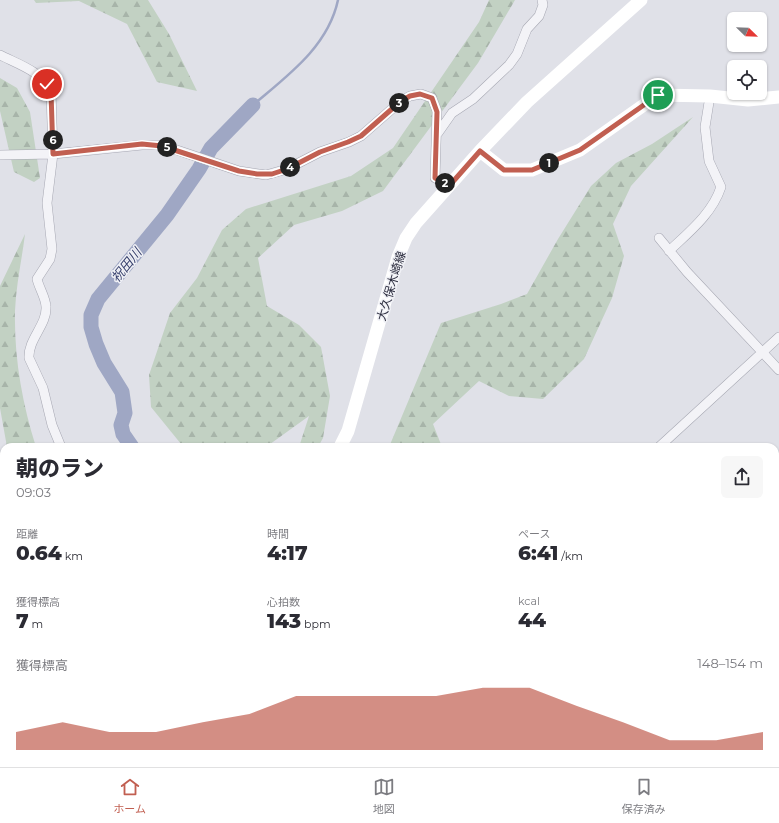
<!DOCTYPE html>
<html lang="ja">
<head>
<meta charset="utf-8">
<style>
	:root { --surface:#fff; --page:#f7f7f7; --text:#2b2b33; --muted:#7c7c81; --line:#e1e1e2; --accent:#c15f51 }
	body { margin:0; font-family:Montserrat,"Noto Sans JP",sans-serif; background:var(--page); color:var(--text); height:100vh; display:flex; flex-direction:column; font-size:15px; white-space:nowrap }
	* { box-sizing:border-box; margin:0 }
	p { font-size:13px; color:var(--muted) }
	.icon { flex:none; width:22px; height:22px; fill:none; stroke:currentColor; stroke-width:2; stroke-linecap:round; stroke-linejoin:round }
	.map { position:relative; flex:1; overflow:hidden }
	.sheet { position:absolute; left:0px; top:443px; width:779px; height:324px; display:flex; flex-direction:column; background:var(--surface); border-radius:12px 12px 0 0; box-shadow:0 1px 3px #0004 }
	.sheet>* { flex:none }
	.needle { width:26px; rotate:113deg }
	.buttons { position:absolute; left:727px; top:12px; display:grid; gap:8px }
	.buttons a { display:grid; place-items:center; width:40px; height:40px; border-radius:6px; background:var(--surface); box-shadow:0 1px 3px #0004; font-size:20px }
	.pin { position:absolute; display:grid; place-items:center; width:34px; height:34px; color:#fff; margin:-17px; border:2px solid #fff; border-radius:50%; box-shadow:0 1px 4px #0007 }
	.km { position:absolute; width:20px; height:20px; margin:-10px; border-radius:50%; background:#222; color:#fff; font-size:11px; line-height:20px; text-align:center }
	.round { display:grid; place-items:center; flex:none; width:42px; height:42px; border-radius:6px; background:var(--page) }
	.head { display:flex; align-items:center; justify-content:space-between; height:68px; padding:0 16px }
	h1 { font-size:22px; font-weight:800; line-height:30px }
	.stats { display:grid; grid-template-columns:repeat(3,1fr); gap:6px; height:68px; padding:4px 16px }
	.stats div { display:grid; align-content:center }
	.stats b { font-size:20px; font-weight:800 }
	.stats small { font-size:11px; font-weight:400 }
	.stats p { font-size:11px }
	.chart { height:112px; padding:8px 16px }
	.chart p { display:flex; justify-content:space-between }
	.chart svg { width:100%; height:72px; margin-top:4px; fill:var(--accent); opacity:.7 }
	.tabs { display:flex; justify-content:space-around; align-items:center; height:56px; border-top:1px solid var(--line); background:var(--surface); font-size:11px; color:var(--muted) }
	.tabs a { display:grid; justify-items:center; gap:2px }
	.tabs .active { color:var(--accent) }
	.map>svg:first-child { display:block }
</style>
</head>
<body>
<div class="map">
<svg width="779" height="767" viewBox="0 0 779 767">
	<defs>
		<pattern id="forest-firs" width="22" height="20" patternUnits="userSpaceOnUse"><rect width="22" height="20" fill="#c2d1c3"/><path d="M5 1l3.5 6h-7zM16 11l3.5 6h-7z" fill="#a7b4a9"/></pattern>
	</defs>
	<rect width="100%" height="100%" fill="#e0e1e8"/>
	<path fill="url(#forest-firs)" d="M 34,0 L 148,0 L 169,34 L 197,91 L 157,82 L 127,24 L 79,1 L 36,3 Z
		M 489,0 L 515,0 L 478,63 L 383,191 L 342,211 L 294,225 L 258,258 L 267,306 L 299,325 L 321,347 L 330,396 L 323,438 L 318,447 L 299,447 L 309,416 L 266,447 L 188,447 L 181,444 L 151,407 L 149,375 L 170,313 L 197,278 L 222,230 L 246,209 L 351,176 L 393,148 L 479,22 Z
		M 0,78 L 17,88 L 30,112 L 40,178 L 34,182 L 14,172 L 0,111 Z
		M 693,117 L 631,186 L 613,224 L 624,256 L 612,298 L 584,359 L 543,399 L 509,396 L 479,381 L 433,424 L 442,447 L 389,447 L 441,323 L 501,304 L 527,294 L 558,239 L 591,186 L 616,163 L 652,144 Z
		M 25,234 C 22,259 16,285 15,311 C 14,357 22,403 36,447 L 7,447 L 0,408 L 0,286 Z
		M 4,636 L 4,669 L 0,676 L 0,641 Z
		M 396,763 L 414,763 L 414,767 L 395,767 Z"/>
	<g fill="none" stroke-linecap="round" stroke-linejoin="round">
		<path stroke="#9fa7c4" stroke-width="2.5" d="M 253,105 C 287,76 328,47 338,0"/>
		<path stroke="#9fa7c4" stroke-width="15" d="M 132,447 L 123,434 L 121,425 L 125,413 L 122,392 L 104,363 L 96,344 L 91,327 L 91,315 L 98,299 L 167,215 L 199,169 L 211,148 L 253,105
			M 775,684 L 779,682
			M 94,767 L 94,763
			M 535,767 L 543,763"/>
		<defs>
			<path id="street" d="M 0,55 C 20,65 41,71 51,92 L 53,154 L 47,203 L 52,249 L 50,259 L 37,279 C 39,288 46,298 46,307 C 47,325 28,339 29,358 L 43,388 L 52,425 L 61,447
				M 438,133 L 452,113 L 473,99 L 509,65 L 517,54 L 527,29 L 539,16 L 543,5 L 542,0
				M 0,155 L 53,154 L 142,145 L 162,145 L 239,171 L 266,175 L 287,169 L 320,152 L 349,142 L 361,136 L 401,101 L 410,96 L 421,94 L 432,98 L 437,111 L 435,178 L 450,185
				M 659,238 L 687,272 L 779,370
				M 669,251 C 689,232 712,214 721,187 L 709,161 L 705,127 L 710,96
				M 659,447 L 779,337
				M 775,529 L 779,525
				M 4,703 L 4,705
				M 775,731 L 779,733
				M 0,755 L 4,761
				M 29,763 L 47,767
				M 287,763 L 288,767
				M 573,767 L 585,763"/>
		</defs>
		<use href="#street" stroke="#a6a7b2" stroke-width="10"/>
		<use href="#street" stroke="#f3f3f7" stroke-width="9"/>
		<path stroke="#fff" stroke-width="13" d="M 480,151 L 504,170 L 532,170 L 580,150 L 658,95 L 710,96 L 748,100 L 779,97
			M 340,447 L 348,431 L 398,257 L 406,238 L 416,223 L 480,151 L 527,102 L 641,0
			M 150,767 L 152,763"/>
	</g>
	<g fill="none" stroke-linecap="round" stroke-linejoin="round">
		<defs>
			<path id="route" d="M 47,84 L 51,92 L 53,154 L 142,144 L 162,146 L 239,171 L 257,174 L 272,174 L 287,169 L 320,152 L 348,142 L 361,136 L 401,101 L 410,96 L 420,94 L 432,98 L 437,112 L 435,178 L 450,185 L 480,151 L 504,170 L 532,170 L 580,150 L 658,95"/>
		</defs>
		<use href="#route" stroke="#fff" stroke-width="8"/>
		<use href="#route" stroke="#c15f51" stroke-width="5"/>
	</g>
	<g text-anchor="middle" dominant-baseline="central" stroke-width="3" stroke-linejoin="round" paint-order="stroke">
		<g font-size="12" fill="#2b2c3e" stroke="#f0f1f6">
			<text transform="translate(391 286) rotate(-73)">大久保木崎線</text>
		</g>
		<g font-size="13" font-style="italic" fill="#39426e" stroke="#f0f1f6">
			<text transform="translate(126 265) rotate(-51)">祝田川</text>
		</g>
	</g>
</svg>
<div class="buttons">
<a><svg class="needle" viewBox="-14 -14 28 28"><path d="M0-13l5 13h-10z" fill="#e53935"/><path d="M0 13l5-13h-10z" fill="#7c7c81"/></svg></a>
<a><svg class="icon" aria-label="locate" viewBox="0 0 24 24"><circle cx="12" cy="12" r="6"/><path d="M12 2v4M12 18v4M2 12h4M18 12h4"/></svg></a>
</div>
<div class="pin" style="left:658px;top:95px;background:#1e9e55"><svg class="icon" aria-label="arrive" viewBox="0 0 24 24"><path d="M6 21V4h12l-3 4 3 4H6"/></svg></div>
<div class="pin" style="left:47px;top:84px;background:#d93025"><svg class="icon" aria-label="check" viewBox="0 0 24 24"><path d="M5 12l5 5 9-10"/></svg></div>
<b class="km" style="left:549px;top:163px">1</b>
<b class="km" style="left:445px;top:183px">2</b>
<b class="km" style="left:399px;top:103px">3</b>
<b class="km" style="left:290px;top:167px">4</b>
<b class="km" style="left:167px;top:147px">5</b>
<b class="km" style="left:53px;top:140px">6</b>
<section class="sheet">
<div class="head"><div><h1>朝のラン</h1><p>09:03</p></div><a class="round"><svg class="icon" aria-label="share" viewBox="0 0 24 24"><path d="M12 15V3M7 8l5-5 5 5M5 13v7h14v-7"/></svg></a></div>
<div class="stats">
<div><p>距離</p><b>0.64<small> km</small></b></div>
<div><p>時間</p><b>4:17</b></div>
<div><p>ペース</p><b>6:41<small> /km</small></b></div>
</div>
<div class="stats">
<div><p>獲得標高</p><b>7<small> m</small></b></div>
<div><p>心拍数</p><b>143<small> bpm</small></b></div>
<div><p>kcal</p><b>44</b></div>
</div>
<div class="chart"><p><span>獲得標高</span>148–154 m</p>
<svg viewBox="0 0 160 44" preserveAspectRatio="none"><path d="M0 44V33L10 27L20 33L30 33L40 27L50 22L60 11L70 11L80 11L90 11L100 6L110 6L120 17L130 27L140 38L150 38L160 33V44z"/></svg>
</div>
</section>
</div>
<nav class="tabs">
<a class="active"><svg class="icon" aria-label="home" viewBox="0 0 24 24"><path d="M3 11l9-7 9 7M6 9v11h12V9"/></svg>ホーム</a>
<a><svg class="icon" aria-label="map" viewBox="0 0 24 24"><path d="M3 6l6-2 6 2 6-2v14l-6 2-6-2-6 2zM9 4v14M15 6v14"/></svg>地図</a>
<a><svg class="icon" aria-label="saved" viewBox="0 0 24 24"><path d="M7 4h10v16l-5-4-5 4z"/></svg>保存済み</a>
</nav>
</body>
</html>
